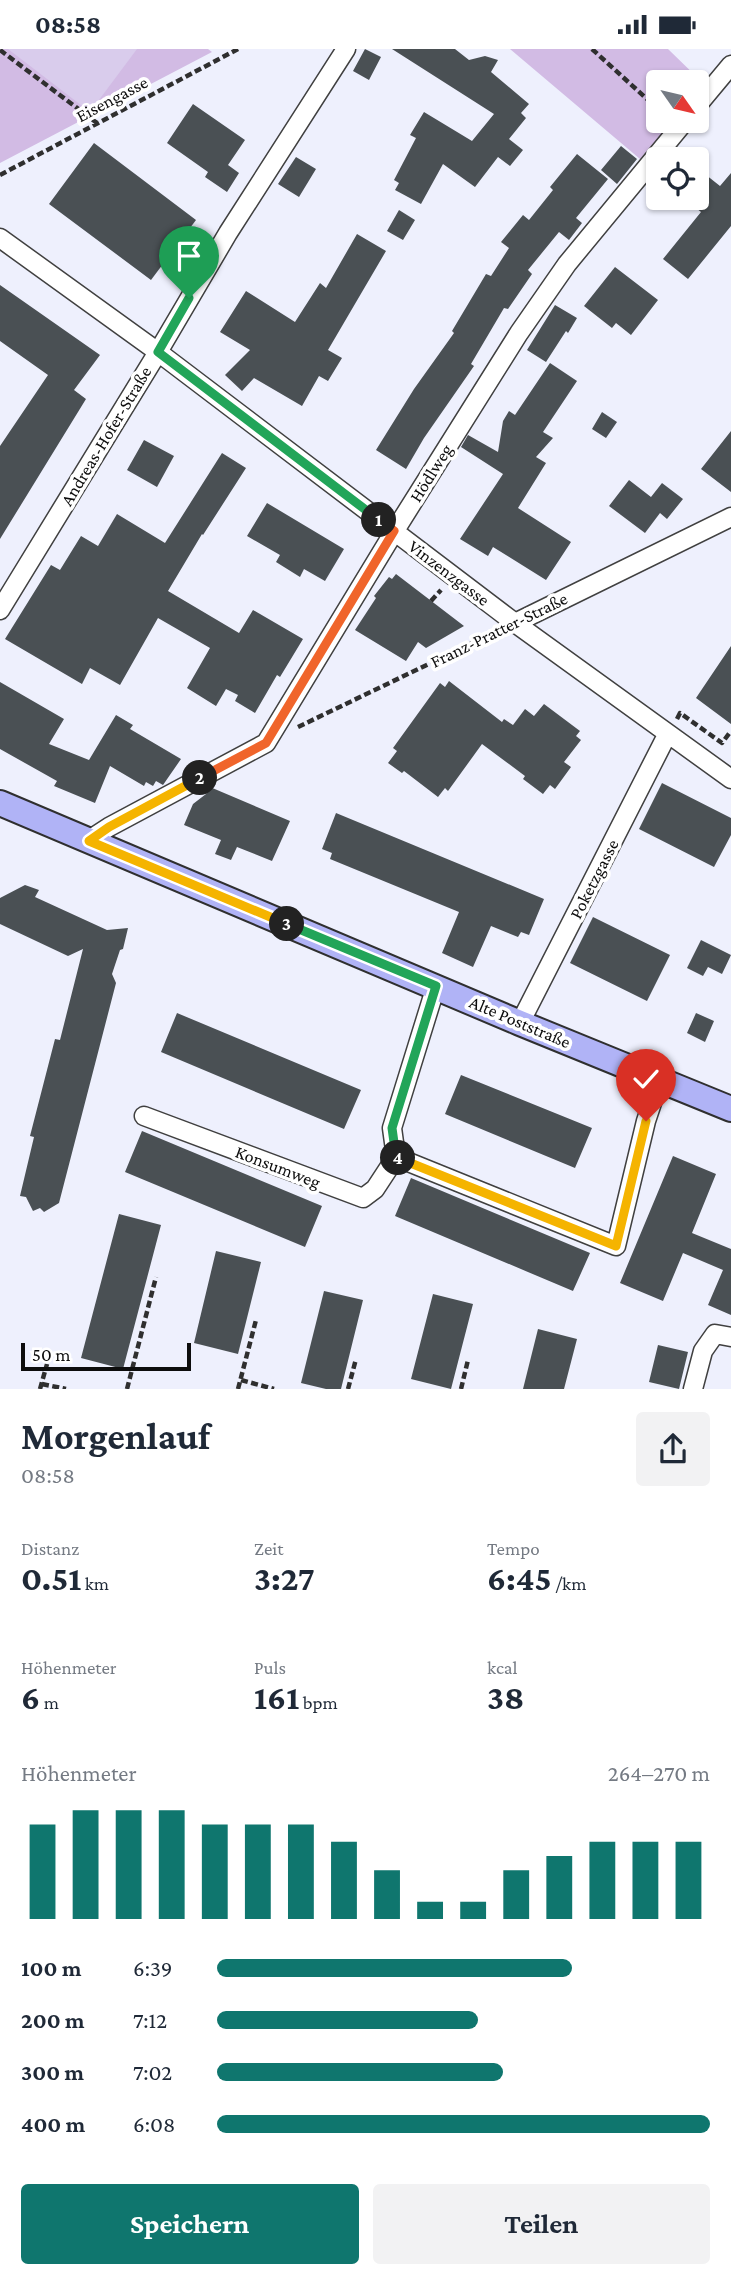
<!DOCTYPE html>
<html lang="de">
<head>
<meta charset="utf-8">
<style>
	:root { --surface:#fff; --page:#f2f2f3; --text:#1f2937; --muted:#747a83; --accent:#0f766e }
	body { margin:0; font-family:"Crimson Pro",serif; background:var(--page); color:var(--text); height:100vh; display:flex; flex-direction:column; font-size:26px; white-space:nowrap }
	* { box-sizing:border-box; margin:0 }
	p { font-size:23px; color:var(--muted) }
	.icon { flex:none; width:38px; height:38px; fill:none; stroke:currentColor; stroke-width:2; stroke-linecap:round; stroke-linejoin:round }
	.map { position:relative; height:1340px; overflow:hidden }
	.sheet { display:flex; flex-direction:column; background:var(--surface); flex:1 }
	.sheet>* { flex:none }
	.needle { width:46px; rotate:124deg }
	.controls { position:absolute; left:646px; top:21px; display:grid; gap:14px }
	.controls a { display:grid; place-items:center; width:63px; height:63px; border-radius:7px; background:var(--surface); box-shadow:0 2px 5px #0004; font-size:35px }
	.scale { position:absolute; left:21px; bottom:18px; width:170px; box-sizing:border-box; padding-left:7px; border:4px solid #0d0d0d; border-top:0; font-size:19px; line-height:24px; white-space:nowrap; color:#0d0d0d; -webkit-text-stroke:5px #fff; paint-order:stroke }
	.pin { position:absolute; display:grid; place-items:center; width:60px; height:60px; color:#fff; margin:-72px -30px; border-radius:50% 50% 50% 0; rotate:-45deg; box-shadow:0 0 7px #0007 }
	.pin .icon { rotate:45deg }
	.km { position:absolute; width:35px; height:35px; margin:-18px; border-radius:50%; background:#222; color:#fff; font-size:19px; line-height:35px; text-align:center }
	.round { display:grid; place-items:center; flex:none; width:74px; height:74px; border-radius:7px; background:var(--page) }
	.overview { display:flex; align-items:center; justify-content:space-between; height:119px; padding:0 21px }
	h1 { font-size:38px; font-weight:700; line-height:52px }
	.metrics { display:grid; grid-template-columns:repeat(3,1fr); gap:10px; height:119px; padding:7px 21px }
	.metrics div { display:grid; align-content:center }
	.metrics b { font-size:35px; font-weight:700 }
	.metrics small { font-size:19px; font-weight:400 }
	.metrics p { font-size:19px }
	.chart { height:196px; padding:14px 21px }
	.chart p { display:flex; justify-content:space-between }
	.chart svg { width:100%; height:126px; margin-top:7px; stroke:var(--accent); stroke-width:6 }
	.button { display:flex; gap:14px; margin-top:auto; padding:14px 21px }
	.button a { flex:1; height:80px; border-radius:7px; background:var(--accent); color:#fff; font-size:28px; font-weight:700; line-height:80px; text-align:center }
	.button a+a { background:var(--page); color:var(--text) }
	ul { padding:0 21px; list-style:none; font-size:23px }
	li { display:grid; grid-template-columns:112px 84px 1fr; align-items:center; height:52px }
	li i { height:18px; border-radius:9px; background:var(--accent) }
	.status { display:flex; justify-content:space-between; align-items:center; height:49px; padding:0 35px; background:var(--surface); direction:ltr }
	.status svg { height:19px; fill:currentColor }
	.map>svg:first-child { display:block }
</style>
</head>
<body>
<div class="status"><b>08:58</b><svg viewBox="0 0 49 12"><path d="M0 12V9h3v3zM5 12V6h3v6zM10 12V3h3v9zM15 12V0h3v12zM26 1h20v11H26zM47 4h2v5h-2z"/></svg></div>
<div class="map">
<svg width="731" height="1340" viewBox="0 0 731 1340">
	<rect width="100%" height="100%" fill="#eef0fd"/>
	<path fill="#d2bbe4" d="M 0,0 L 208,0 L 212,3 L 0,114 Z
		M 510,0 L 668,0 L 704,35 L 697,44 L 696,33 L 658,33 L 658,72 L 673,72 L 640,110 Z"/>
	<path fill="#d9ccec" d="M 8,0 L 137,0 L 90,63 Z"/>
	<path fill="#4a5054" d="M 365,0 L 381,8 L 369,31 L 353,22 Z
		M 392,0 L 455,0 L 469,11 L 485,7 L 498,11 L 491,23 L 529,55 L 521,64 L 526,69 L 509,90 L 523,101 L 510,117 L 498,108 L 475,138 L 443,115 L 421,155 L 395,141 L 399,134 L 394,131 L 416,89 L 410,86 L 424,63 L 472,92 L 494,65 Z
		M 193,55 L 245,91 L 228,116 L 239,124 L 227,143 L 205,128 L 208,123 L 167,94 Z
		M 94,94 L 196,171 L 151,231 L 49,155 Z
		M 621,97 L 637,110 L 617,135 L 601,121 Z
		M 577,105 L 608,130 L 576,169 L 582,174 L 569,191 L 559,183 L 528,221 L 532,225 L 508,260 L 504,259 L 471,315 L 474,317 L 424,389 L 406,420 L 376,401 L 414,340 L 454,284 L 452,282 L 486,225 L 491,227 L 509,199 L 501,193 L 523,166 L 529,171 L 553,141 L 550,138 Z
		M 296,108 L 316,120 L 299,148 L 278,135 Z
		M 696,118 L 720,137 L 731,124 L 731,177 L 688,230 L 663,210 L 701,163 L 696,159 Z
		M 399,161 L 415,171 L 403,191 L 387,182 Z
		M 357,185 L 386,202 L 328,301 L 342,309 L 328,332 L 319,327 L 302,357 L 254,329 L 242,342 L 225,326 L 250,301 L 220,283 L 246,242 L 295,273 L 320,234 L 326,239 Z
		M 615,218 L 658,251 L 631,286 L 616,274 L 612,279 L 584,257 Z
		M 0,236 L 100,306 L 74,341 L 86,350 L 0,490 L 0,397 L 48,326 L 0,292 Z
		M 555,256 L 577,269 L 568,284 L 566,282 L 546,313 L 527,301 Z
		M 550,314 L 577,332 L 543,383 L 553,389 L 536,408 L 546,414 L 518,459 L 571,493 L 546,531 L 493,498 L 488,507 L 460,490 L 503,425 L 461,398 L 468,386 L 498,403 L 503,372 L 509,362 L 515,366 Z
		M 602,363 L 617,373 L 606,389 L 592,380 Z
		M 731,382 L 731,443 L 701,420 Z
		M 144,391 L 174,407 L 157,438 L 127,421 Z
		M 222,404 L 246,419 L 203,486 L 202,485 L 168,542 L 239,584 L 253,561 L 303,590 L 280,628 L 277,626 L 255,664 L 235,652 L 238,646 L 226,640 L 216,657 L 187,639 L 210,599 L 158,569 L 120,636 L 90,619 L 82,635 L 5,590 L 51,516 L 60,521 L 81,487 L 98,497 L 117,465 L 165,494 Z
		M 629,431 L 651,448 L 662,434 L 683,450 L 667,470 L 660,464 L 645,484 L 609,457 Z
		M 267,454 L 344,500 L 325,532 L 304,520 L 300,528 L 276,513 L 280,506 L 247,487 Z
		M 396,525 L 464,577 L 426,599 L 418,593 L 406,612 L 355,581 L 376,549 L 374,547 L 389,528 L 392,530 Z
		M 731,597 L 731,675 L 696,649 Z
		M 449,632 L 502,673 L 504,670 L 513,676 L 525,660 L 534,667 L 544,655 L 580,682 L 576,687 L 581,691 L 564,713 L 571,718 L 555,740 L 550,736 L 543,745 L 523,730 L 525,727 L 482,695 L 448,742 L 445,739 L 438,748 L 404,722 L 402,724 L 388,714 L 397,702 L 393,699 L 440,634 L 445,638 Z
		M 0,633 L 64,670 L 49,695 L 89,711 L 116,666 L 133,676 L 130,680 L 181,710 L 163,736 L 156,732 L 153,737 L 146,733 L 144,737 L 110,717 L 95,754 L 54,737 L 57,732 L 0,700 Z
		M 662,734 L 731,769 L 731,786 L 714,818 L 639,780 Z
		M 210,738 L 290,772 L 272,812 L 237,798 L 231,811 L 215,805 L 221,791 L 184,776 L 193,755 L 206,745 Z
		M 336,764 L 544,850 L 529,886 L 521,883 L 518,888 L 491,877 L 473,918 L 442,904 L 459,863 L 330,810 L 332,804 L 322,800 Z
		M 25,836 L 39,841 L 35,848 L 107,881 L 128,879 L 123,900 L 120,901 L 112,925 L 116,934 L 59,1154 L 44,1163 L 40,1159 L 33,1162 L 26,1148 L 20,1147 L 34,1088 L 30,1087 L 55,990 L 60,991 L 83,900 L 68,907 L 0,875 L 0,849 Z
		M 593,868 L 670,906 L 647,952 L 570,914 Z
		M 701,891 L 731,906 L 722,925 L 708,918 L 703,927 L 687,919 Z
		M 177,964 L 361,1041 L 344,1080 L 161,1003 Z
		M 696,964 L 714,972 L 705,993 L 687,984 Z
		M 461,1026 L 592,1079 L 575,1119 L 445,1065 Z
		M 142,1082 L 322,1157 L 305,1198 L 125,1123 Z
		M 673,1107 L 716,1125 L 692,1184 L 731,1200 L 731,1266 L 708,1256 L 723,1221 L 683,1204 L 663,1252 L 620,1234 Z
		M 411,1129 L 590,1204 L 573,1242 L 395,1167 Z
		M 119,1165 L 161,1176 L 123,1320 L 81,1309 Z
		M 216,1202 L 261,1213 L 238,1305 L 194,1294 Z
		M 324,1242 L 363,1251 L 341,1340 L 326,1340 L 301,1334 Z
		M 433,1245 L 473,1255 L 451,1340 L 411,1330 Z
		M 538,1280 L 577,1290 L 564,1340 L 523,1340 Z
		M 658,1296 L 688,1303 L 679,1340 L 649,1333 Z"/>
	<g fill="none" stroke-linecap="round" stroke-linejoin="round">
		<defs>
			<path id="street" d="M 696,58 L 731,16
				M 0,189 L 158,303 L 515,574 L 731,730
				M 0,561 L 158,303 L 228,184 L 346,0
				M 515,574 L 731,468
				M 89,791 L 109,778 L 266,694 L 394,483 L 519,284 L 567,215 L 685,72
				M 520,974 L 667,686
				M 144,1067 L 363,1149 L 375,1140 L 396,1108 L 616,1197 L 646,1072 L 660,1030
				M 396,1108 L 392,1079 L 436,937
				M 693,1340 L 703,1302 L 715,1285 L 731,1288"/>
			<path id="secondary" d="M 0,754 L 520,974 L 731,1060"/>
		</defs>
		<use href="#street" stroke="#404040" stroke-width="21"/>
		<use href="#secondary" stroke="#2f2f2f" stroke-width="28"/>
		<path stroke="#2f2f2f" stroke-width="4.5" stroke-dasharray="7 3.5" stroke-linecap="butt" d="M 592,0 L 658,60
			M 0,1 L 97,74
			M 0,126 L 238,0
			M 431,552 L 441,541
			M 677,670 L 680,664 L 722,694 L 731,682
			M 298,678 L 495,583
			M 241,1331 L 274,1340
			M 42,1335 L 66,1340
			M 40,1340 L 47,1315
			M 127,1340 L 156,1228
			M 238,1340 L 256,1271
			M 348,1340 L 356,1310
			M 461,1340 L 468,1311"/>
		<use href="#street" stroke="#fff" stroke-width="18"/>
		<use href="#secondary" stroke="#b0b3f6" stroke-width="24"/>
	</g>
	<g fill="none" stroke-linecap="round" stroke-linejoin="round">
		<defs>
			<path id="split-1" d="M 189,249 L 158,303 L 379,471"/>
			<path id="split-2" d="M 200,729 L 266,694 L 394,482 L 379,471"/>
			<path id="split-3" d="M 200,729 L 109,778 L 89,792 L 287,875"/>
			<path id="split-4" d="M 287,875 L 436,937 L 392,1079 L 396,1108 L 398,1109"/>
			<path id="split-5" d="M 398,1109 L 616,1197 L 646,1072"/>
		</defs>
		<use href="#split-1" stroke="#fff" stroke-width="14"/>
		<use href="#split-2" stroke="#fff" stroke-width="14"/>
		<use href="#split-3" stroke="#fff" stroke-width="14"/>
		<use href="#split-4" stroke="#fff" stroke-width="14"/>
		<use href="#split-5" stroke="#fff" stroke-width="14"/>
		<use href="#split-1" stroke="#22a559" stroke-width="9"/>
		<use href="#split-2" stroke="#f0652b" stroke-width="9"/>
		<use href="#split-3" stroke="#f5b400" stroke-width="9"/>
		<use href="#split-4" stroke="#22a559" stroke-width="9"/>
		<use href="#split-5" stroke="#f5b400" stroke-width="9"/>
	</g>
	<g text-anchor="middle" dominant-baseline="central" stroke-width="7" stroke-linejoin="round" paint-order="stroke">
		<g font-size="18" fill="#0d0d0d" stroke="#fff">
			<text transform="translate(112 50) rotate(-28)">Eisengasse</text>
			<text transform="translate(106 387) rotate(-59)">Andreas-Hofer-Straße</text>
			<text transform="translate(431 424) rotate(-58)">Hödlweg</text>
			<text transform="translate(449 524) rotate(37)">Vinzenzgasse</text>
			<text transform="translate(499 581) rotate(-26)">Franz-Pratter-Straße</text>
			<text transform="translate(594 830) rotate(-63)">Poketzgasse</text>
			<text transform="translate(520 973) rotate(23)">Alte Poststraße</text>
			<text transform="translate(278 1118) rotate(21)">Konsumweg</text>
		</g>
	</g>
</svg>
<div class="controls">
<a><svg class="needle" viewBox="-14 -14 28 28"><path d="M0-13l5 13h-10z" fill="#e53935"/><path d="M0 13l5-13h-10z" fill="#747a83"/></svg></a>
<a><svg class="icon" aria-label="locate" viewBox="0 0 24 24"><circle cx="12" cy="12" r="6"/><path d="M12 2v4M12 18v4M2 12h4M18 12h4"/></svg></a>
</div>
<div class="scale">50 m</div>
<div class="pin" style="left:189px;top:249px;background:#1e9e55"><svg class="icon" aria-label="arrive" viewBox="0 0 24 24"><path d="M6 21V4h12l-3 4 3 4H6"/></svg></div>
<div class="pin" style="left:646px;top:1072px;background:#d93025"><svg class="icon" aria-label="check" viewBox="0 0 24 24"><path d="M5 12l5 5 9-10"/></svg></div>
<b class="km" style="left:379px;top:471px">1</b>
<b class="km" style="left:200px;top:729px">2</b>
<b class="km" style="left:287px;top:875px">3</b>
<b class="km" style="left:398px;top:1109px">4</b>
</div>
<section class="sheet">
<div class="overview"><div><h1>Morgenlauf</h1><p>08:58</p></div><a class="round"><svg class="icon" aria-label="share" viewBox="0 0 24 24"><path d="M12 15V3M7 8l5-5 5 5M5 13v7h14v-7"/></svg></a></div>
<div class="metrics">
<div><p>Distanz</p><b>0.51<small> km</small></b></div>
<div><p>Zeit</p><b>3:27</b></div>
<div><p>Tempo</p><b>6:45<small> /km</small></b></div>
</div>
<div class="metrics">
<div><p>Höhenmeter</p><b>6<small> m</small></b></div>
<div><p>Puls</p><b>161<small> bpm</small></b></div>
<div><p>kcal</p><b>38</b></div>
</div>
<div class="chart"><p><span>Höhenmeter</span>264–270 m</p>
<svg viewBox="0 0 160 44" preserveAspectRatio="none"><path d="M5 44V11M15 44V6M25 44V6M35 44V6M45 44V11M55 44V11M65 44V11M75 44V17M85 44V27M95 44V38M105 44V38M115 44V27M125 44V22M135 44V17M145 44V17M155 44V17"/></svg>
</div>
<ul>
<li><b>100 m</b>6:39<i style="width:72%"></i></li>
<li><b>200 m</b>7:12<i style="width:53%"></i></li>
<li><b>300 m</b>7:02<i style="width:58%"></i></li>
<li><b>400 m</b>6:08<i style="width:100%"></i></li>
</ul>
<div class="button"><a>Speichern</a><a>Teilen</a></div>
</section>
</body>
</html>
